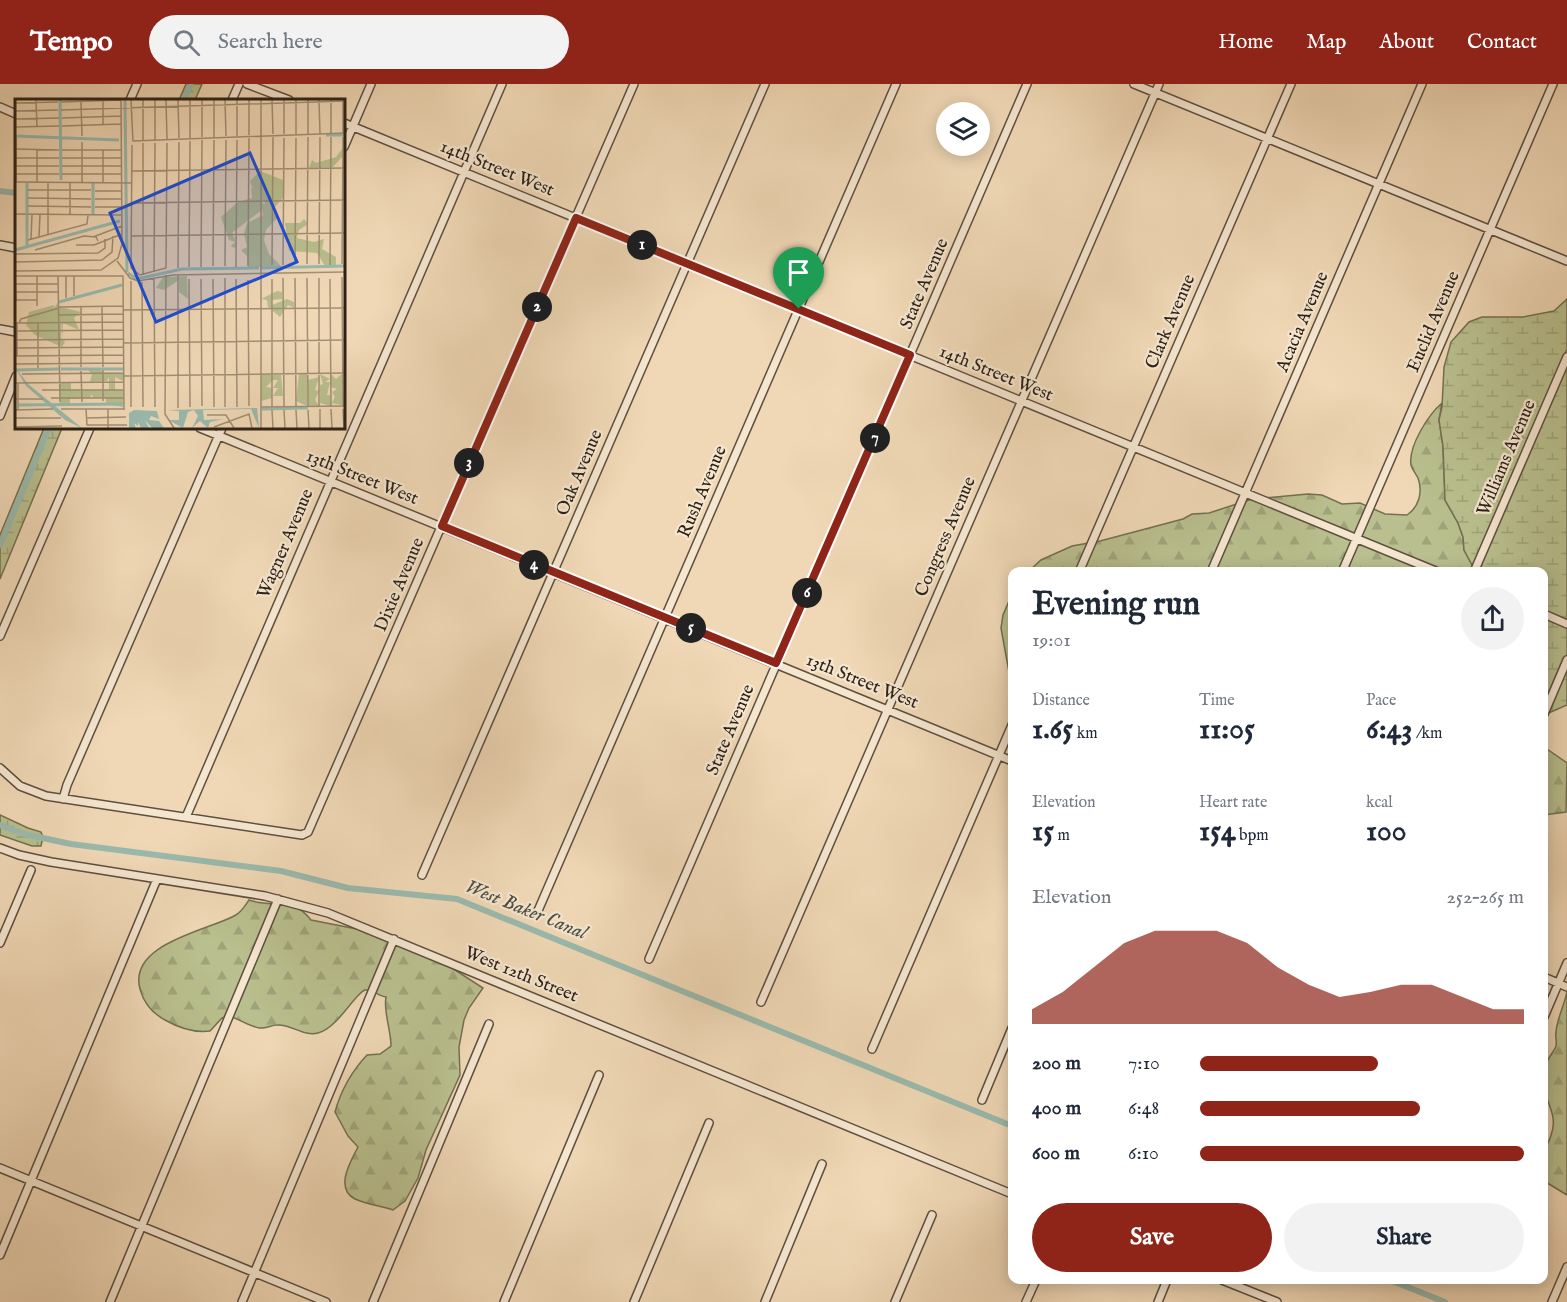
<!DOCTYPE html>
<html lang="en">
<head>
<meta charset="utf-8">
<style>
	:root { --surface:#fff; --page:#f2f2f3; --text:#1f2937; --muted:#747a83; --accent:#8f2418 }
	body { margin:0; font-family:"IM FELL English",serif; background:var(--page); color:var(--text); height:100vh; display:flex; flex-direction:column; font-size:22px; white-space:nowrap }
	* { box-sizing:border-box; margin:0 }
	p { font-size:20px; color:var(--muted) }
	.icon { flex:none; width:33px; height:33px; fill:none; stroke:currentColor; stroke-width:2; stroke-linecap:round; stroke-linejoin:round }
	.map { position:relative; flex:1; overflow:hidden }
	.details { position:absolute; left:1008px; top:483px; width:540px; height:717px; display:flex; flex-direction:column; background:var(--surface); border-radius:12px; box-shadow:0 3px 15px #0003 }
	.details>* { flex:none }
	.controls { position:absolute; left:936px; top:18px; display:grid; gap:12px }
	.controls a { display:grid; place-items:center; width:54px; height:54px; border-radius:50%; background:var(--surface); box-shadow:0 3px 15px #0003; font-size:30px }
	.pin { position:absolute; display:grid; place-items:center; width:51px; height:51px; color:#fff; margin:-62px -26px; border-radius:50% 50% 50% 0; rotate:-45deg; box-shadow:0 0 6px #0007 }
	.pin .icon { rotate:45deg }
	.km { position:absolute; width:30px; height:30px; margin:-15px; border-radius:50%; background:#222; color:#fff; font-size:16px; line-height:30px; text-align:center }
	.round { display:grid; place-items:center; flex:none; width:63px; height:63px; border-radius:32px; background:var(--page) }
	.head { display:flex; align-items:center; justify-content:space-between; height:102px; padding:0 24px }
	h1 { font-size:33px; font-weight:800; line-height:45px }
	.stats { display:grid; grid-template-columns:repeat(3,1fr); gap:9px; height:102px; padding:6px 24px }
	.stats div { display:grid; align-content:center }
	.stats b { font-size:30px; font-weight:800 }
	.stats small { font-size:16px; font-weight:400 }
	.stats p { font-size:16px }
	.chart { height:168px; padding:12px 24px }
	.chart p { display:flex; justify-content:space-between }
	.chart svg { width:100%; height:108px; margin-top:6px; fill:var(--accent); opacity:.7 }
	.button { display:flex; gap:12px; margin-top:auto; padding:12px 24px }
	.button a { flex:1; height:69px; border-radius:36px; background:var(--accent); color:#fff; font-size:24px; font-weight:800; line-height:69px; text-align:center }
	.button a+a { background:var(--page); color:var(--text) }
	ul { padding:0 24px; list-style:none; font-size:20px }
	li { display:grid; grid-template-columns:96px 72px 1fr; align-items:center; height:45px }
	li i { height:15px; border-radius:8px; background:var(--accent) }
	header { display:flex; align-items:center; gap:36px; box-sizing:border-box; height:84px; padding:0 30px; background:var(--accent); color:#fff }
	header strong { font-size:28px }
	nav { display:flex; gap:33px; margin-inline-start:auto; font-size:21px }
	.search { width:420px; height:54px; background:var(--page); display:flex; align-items:center; gap:15px; box-sizing:border-box; padding:0 21px; border-radius:33px; color:var(--muted); font-size:22px }
	.map>svg:first-child { display:block }
</style>
</head>
<body>
<header>
<strong>Tempo</strong>
<div class="search"><svg class="icon" aria-label="search" viewBox="0 0 24 24"><circle cx="10" cy="10" r="6"/><path d="M15 15l6 6"/></svg>Search here</div>
<nav><a>Home</a><a>Map</a><a>About</a><a>Contact</a></nav>
</header>
<div class="map">
<svg width="1567" height="1218" viewBox="0 0 1567 1218">
	<defs>
		<pattern id="forest-firs" width="22" height="20" patternUnits="userSpaceOnUse" patternTransform="scale(1.5)"><rect width="22" height="20" fill="#b9bf8e"/><path d="M5 1l3.5 6h-7zM16 11l3.5 6h-7z" fill="#9fa47a"/></pattern>
		<pattern id="wetland-marsh" width="20" height="14" patternUnits="userSpaceOnUse" patternTransform="scale(1.5)"><rect width="20" height="14" fill="#b9bf8e"/><path d="M1 5h8M5 5V1M11 12h8M15 12V8" fill="none" stroke="#9fa47a"/></pattern>
	</defs>
	<rect width="100%" height="100%" fill="#f0d8b6"/>
	<filter id="stains"><feTurbulence type="fractalNoise" baseFrequency=".00333" numOctaves="4"/><feColorMatrix values="0 0 0 0 .2 0 0 0 0 .09 0 0 0 0 .02 0 0 0 .5 -.17"/></filter>
	<radialGradient id="worn" r=".72"><stop offset=".6" stop-color="#630" stop-opacity="0"/><stop offset="1" stop-color="#630" stop-opacity=".3"/></radialGradient>
	<path fill="url(#forest-firs)" stroke="#737052" stroke-width="1.5" d="M 1442,319 L 1439,336 L 1443,362 L 1445,416 L 1458,439 L 1463,453 L 1464,466 L 1473,482 L 1471,487 L 1028,488 L 1041,476 L 1072,462 L 1100,457 L 1183,435 L 1192,430 L 1209,429 L 1252,415 L 1308,410 L 1322,411 L 1342,420 L 1360,419 L 1385,430 L 1407,431 C 1419,423 1423,408 1418,394 C 1416,390 1412,385 1411,381 C 1408,362 1429,330 1442,319 Z
		M 1012,510 L 1012,656 L 1010,626 L 1011,599 L 1001,544 L 1003,531 Z
		M 1544,663 L 1567,679 L 1566,728 L 1544,731 Z
		M 249,816 C 276,825 291,811 311,836 L 362,846 L 452,884 L 483,904 L 469,924 L 464,936 L 459,963 L 460,991 L 426,1066 L 418,1094 L 405,1117 L 393,1126 C 381,1122 366,1120 355,1115 C 334,1104 351,1077 358,1063 L 348,1052 L 335,1028 C 341,1006 352,987 367,971 L 380,970 L 391,962 C 391,946 383,926 386,913 C 378,912 373,905 365,906 C 356,908 338,944 318,949 C 304,953 291,940 277,941 C 271,941 266,945 259,944 C 249,942 239,935 229,932 L 222,934 L 210,947 C 194,949 179,944 165,936 C 152,929 144,920 140,905 C 128,860 206,847 234,832 C 241,829 245,822 249,816 Z
		M 1567,907 L 1567,1111 L 1544,1097 L 1544,1067 C 1567,1025 1540,1026 1544,987 C 1544,978 1553,970 1556,962 C 1557,958 1555,952 1556,948 C 1557,934 1565,920 1567,907 Z"/>
	<path fill="url(#wetland-marsh)" stroke="#737052" stroke-width="1.5" d="M 186,0 L 202,0 L 195,16 L 179,16 Z
		M 1567,215 L 1567,265 L 1473,483 L 1464,466 L 1463,453 L 1458,439 L 1445,416 L 1443,362 L 1439,336 L 1442,323 L 1444,283 L 1451,258 L 1469,238 L 1482,233 L 1523,233 L 1554,227 Z
		M 1567,280 L 1567,621 L 1544,631 L 1544,488 L 1477,488 Z
		M 44,344 L 62,344 L 0,495 L 0,451 Z
		M 0,731 L 28,744 L 41,748 L 43,753 L 41,762 L 32,762 L 0,751 Z"/>
	<g fill="none" stroke-linecap="round" stroke-linejoin="round">
		<path stroke="#9abaae" stroke-width="6" d="M 184,16 L 191,0
			M 0,107 L 16,109
			M 0,461 L 49,344
			M 0,741 L 24,750 L 71,760 L 281,787 L 348,804 L 457,815 L 1012,1042
			M 1390,1196 L 1445,1218"/>
		<defs>
			<path id="minor" d="M 247,0 L 289,16
				M 1134,0 L 1567,177
				M 130,16 L 137,0
				M 232,16 L 239,0
				M 0,23 L 16,30
				M 344,39 L 1438,488
				M 344,63 L 371,0
				M 0,161 L 16,164
				M 0,245 L 16,248
				M 0,332 L 16,292
				M 200,344 L 1012,677
				M 1079,488 L 1291,0
				M 1211,488 L 1422,0
				M 1342,488 L 1553,0
				M 1474,488 L 1567,273
				M 1544,530 L 1567,540
				M 0,552 L 90,344
				M 1544,630 L 1567,576
				M 0,684 L 20,702 L 46,712 L 302,751 L 308,748 L 634,0
				M 63,715 L 67,701 L 222,344
				M 186,733 L 502,0
				M 0,764 L 19,771 L 51,778 L 265,812 L 328,829 L 1012,1110
				M 422,791 L 765,0
				M 537,829 L 896,0
				M 0,859 L 31,786
				M 649,875 L 1027,0
				M 1544,893 L 1567,903
				M 761,918 L 1159,0
				M 1544,933 L 1567,879
				M 872,965 L 1012,641
				M 982,1016 L 1012,944
				M 0,1084 L 326,1218
				M 0,1171 L 157,795
				M 1222,1196 L 1277,1218
				M 110,1218 L 278,815
				M 242,1218 L 394,855
				M 373,1218 L 489,940
				M 504,1218 L 599,991
				M 634,1218 L 709,1039
				M 765,1218 L 822,1080
				M 895,1218 L 932,1131
				M 1026,1218 L 1036,1196
				M 1158,1218 L 1167,1196
				M 1552,1218 L 1567,1183"/>
		</defs>
		<use href="#minor" stroke="#5e4f3f" stroke-width="10"/>
		<use href="#minor" stroke="#f5e6d0" stroke-width="7"/>
	</g>
	<g fill="none" stroke-linecap="round" stroke-linejoin="round">
		<defs>
			<path id="route" d="M 576,134 L 910,271 L 776,579 L 442,442 Z"/>
		</defs>
		<use href="#route" stroke="#fff" stroke-width="12"/>
		<use href="#route" stroke="#8f2418" stroke-width="8"/>
	</g>
	<g text-anchor="middle" dominant-baseline="central" stroke-width="4.5" stroke-linejoin="round" paint-order="stroke">
		<g font-size="18" fill="#2d2117" stroke="#f5e6d0">
			<text transform="translate(497 85) rotate(22)">14th Street West</text>
			<text transform="translate(925 200) rotate(-67)">State Avenue</text>
			<text transform="translate(1171 238) rotate(-67)">Clark Avenue</text>
			<text transform="translate(1303 238) rotate(-67)">Acacia Avenue</text>
			<text transform="translate(1434 238) rotate(-67)">Euclid Avenue</text>
			<text transform="translate(996 290) rotate(22)">14th Street West</text>
			<text transform="translate(1507 374) rotate(-67)">Williams Avenue</text>
			<text transform="translate(580 389) rotate(-67)">Oak Avenue</text>
			<text transform="translate(362 394) rotate(22)">13th Street West</text>
			<text transform="translate(703 408) rotate(-67)">Rush Avenue</text>
			<text transform="translate(946 453) rotate(-67)">Congress Avenue</text>
			<text transform="translate(286 460) rotate(-67)">Wagner Avenue</text>
			<text transform="translate(400 501) rotate(-67)">Dixie Avenue</text>
			<text transform="translate(862 598) rotate(22)">13th Street West</text>
			<text transform="translate(731 646) rotate(-67)">State Avenue</text>
			<text transform="translate(521 891) rotate(22)">West 12th Street</text>
		</g>
		<g font-size="20" font-style="italic" fill="#4e4f44" stroke="#f5e6d0">
			<text transform="translate(526 826) rotate(22)">West Baker Canal</text>
		</g>
	</g>
	<g transform="translate(15 15)">
		<rect width="330" height="330" fill="#f0d8b6"/>
		<path d="M 83,269 L 89,274 L 108,274 L 108,282 L 100,278 L 100,291 L 94,291 L 94,278 L 92,282 L 75,283 L 77,275 L 72,270 Z" fill="#b9bf8e"/>
		<path d="M 236,88 L 251,108 L 218,133 L 217,136 L 220,139 L 221,148 L 219,149 L 216,147 L 220,143 L 214,141 L 206,118 L 223,103 L 237,99 ZM 256,112 L 264,117 L 251,131 L 249,141 L 254,155 L 267,168 L 233,168 L 232,157 L 226,151 L 232,148 L 229,135 L 232,124 ZM 289,120 L 293,125 L 284,131 L 282,139 L 299,143 L 309,140 L 307,150 L 321,158 L 321,167 L 310,167 L 302,154 L 274,152 L 270,124 L 285,124 ZM 172,177 L 173,200 L 164,193 L 164,181 L 149,191 L 141,189 L 148,178 ZM 262,192 L 267,193 L 267,200 L 257,201 L 257,206 L 272,200 L 279,203 L 279,209 L 273,206 L 265,218 L 253,208 L 252,201 L 246,200 ZM 43,204 L 45,208 L 66,213 L 59,219 L 64,231 L 48,224 L 47,239 L 47,220 L 37,211 ZM 284,275 L 292,275 L 292,307 L 281,302 ZM 305,275 L 315,280 L 310,283 L 315,283 L 312,296 L 315,296 L 316,307 L 305,304 L 305,286 L 308,285 ZM 316,275 L 321,280 L 327,275 L 327,306 L 317,304 L 320,298 L 317,293 L 322,290 L 316,288 ZM 246,276 L 266,276 L 268,297 L 258,297 L 263,289 L 258,289 L 263,281 L 258,281 L 251,288 L 257,289 L 257,299 L 246,302 ZM 304,278 L 300,291 L 304,292 L 300,301 L 304,307 L 293,307 L 293,281 ZM 45,283 L 56,284 L 56,291 L 109,291 L 108,308 L 91,305 L 91,299 L 78,299 L 77,295 L 75,299 L 55,300 L 55,305 L 45,305 Z" fill="#b9bf8e"/>
		<path d="M 327,50 L 327,58 L 318,68 L 294,69 L 297,61 L 301,64 L 321,58 ZM 245,72 L 268,81 L 268,99 L 250,119 L 247,113 L 250,103 L 240,96 L 235,82 ZM 39,206 L 38,212 L 42,211 L 47,220 L 46,239 L 50,243 L 47,248 L 20,236 L 11,226 L 14,213 Z" fill="#b9bf8e"/>
		<path d="M 0,268 L 13,285 L 67,329 L 50,321 L 11,287 ZM 242,309 L 244,329 L 236,310 L 188,311 L 189,321 L 208,320 L 195,323 L 193,329 L 185,322 L 177,329 L 183,317 L 179,311 L 173,313 L 168,329 L 153,321 L 164,321 L 164,312 L 152,311 ZM 119,311 L 142,312 L 144,320 L 136,317 L 134,321 L 144,322 L 149,329 L 137,329 L 130,321 L 134,329 L 126,329 L 123,323 L 123,327 L 119,324 L 121,329 L 114,329 L 114,314 Z" fill="#9abaae"/>
		<path fill="none" stroke="#9abaae" stroke-width="3" d="M 45,1 L 46,81M 110,1 L 112,173M 311,36 L 330,36M 0,37 L 104,41M 12,114 L 12,84M 78,115 L 78,84M 12,116 L 12,147M 0,151 L 105,122M 245,169 L 330,167M 113,174 L 122,180 L 167,170 L 244,169M 44,203 L 107,186M 46,270 L 108,270M 0,271 L 44,270M 4,306 L 108,305M 247,310 L 293,309"/>
		<path fill="none" stroke="#a28f76" stroke-width="1.5" d="M 21,1 L 22,28M 88,1 L 88,26M 116,1 L 118,42 L 330,34M 128,1 L 128,41M 140,1 L 140,41M 151,1 L 152,40M 163,1 L 164,39M 175,1 L 175,39M 187,1 L 187,38M 199,1 L 199,38M 210,1 L 211,37M 222,1 L 222,37M 234,1 L 234,36M 246,1 L 246,329M 257,1 L 258,35M 269,1 L 269,35M 281,1 L 281,35M 293,1 L 293,35M 304,1 L 305,35M 316,1 L 316,35M 328,1 L 328,34M 0,2 L 0,35M 46,3 L 106,1M 66,3 L 67,37M 0,4 L 43,3M 46,11 L 330,2M 0,12 L 43,11M 47,19 L 106,17M 0,20 L 44,19M 47,27 L 106,25M 0,28 L 44,27M 1,39 L 1,83M 67,43 L 67,83M 117,46 L 116,169 L 125,176 L 151,169 L 152,44M 0,50 L 44,51M 47,51 L 106,51M 0,59 L 44,59M 47,59 L 107,59M 0,67 L 44,67M 47,67 L 107,67M 116,72 L 330,69M 0,75 L 44,75M 47,75 L 107,75M 0,83 L 116,84M 22,83 L 22,51M 88,83 L 88,51M 13,91 L 76,91M 80,92 L 107,92M 13,99 L 76,100M 80,100 L 107,100M 116,104 L 330,101M 13,107 L 76,108M 80,108 L 107,108M 0,115 L 106,116M 55,116 L 55,83M 33,135 L 33,83M 116,137 L 330,134M 24,138 L 25,115M 78,138 L 107,127M 13,141 L 72,125 L 73,116M 16,141 L 17,115M 61,146 L 79,146 L 107,135M 20,151 L 69,137 L 81,138 L 83,142M 0,155 L 83,154 L 90,149 L 90,140M 102,162 L 115,179 L 123,182 L 158,176 L 330,173M 0,163 L 87,161 L 97,153 L 98,137M 280,165 L 281,39M 292,165 L 293,38M 304,165 L 305,38M 327,165 L 328,38M 257,166 L 258,38M 268,166 L 269,39M 315,166 L 316,38M 198,167 L 199,41M 210,167 L 211,41M 233,167 L 234,39M 174,168 L 175,42M 186,168 L 187,41M 221,168 L 222,41M 163,169 L 164,43M 0,172 L 86,171 L 103,159 L 107,145 L 106,1M 139,173 L 140,44M 128,176 L 128,44M 151,176 L 150,315 L 159,329M 163,176 L 163,309M 0,177 L 108,177 L 109,310M 0,177 L 1,201M 22,177 L 22,207M 43,177 L 45,303M 51,177 L 51,199M 327,178 L 328,307M 139,179 L 140,308M 210,179 L 210,308M 268,179 L 269,308M 280,179 L 281,308M 292,179 L 293,307M 304,179 L 304,307M 174,180 L 175,308M 186,180 L 187,307M 198,180 L 199,308M 221,180 L 222,308M 257,180 L 257,308M 315,180 L 316,307M 233,181 L 234,307M 116,182 L 116,308M 127,183 L 128,308M 0,185 L 43,185M 0,193 L 43,193M 59,197 L 59,177M 0,201 L 22,201M 87,207 L 88,268M 44,208 L 108,207M 66,208 L 66,268M 108,211 L 330,209M 44,216 L 108,215M 0,224 L 109,223M 2,224 L 2,257M 4,224 L 6,220 L 44,209M 23,224 L 23,269M 0,232 L 109,231M 0,241 L 109,240M 109,244 L 330,241M 0,249 L 109,248M 0,257 L 109,256M 1,265 L 109,264M 88,271 L 88,302M 66,272 L 67,303M 7,275 L 109,274M 109,277 L 330,274M 0,284 L 109,283M 3,284 L 3,311M 27,291 L 109,291M 36,299 L 109,299M 0,300 L 28,300M 246,308 L 330,307M 46,310 L 110,310M 71,310 L 72,326 L 112,326M 93,310 L 93,329M 305,310 L 305,329M 316,310 L 317,329M 328,310 L 329,329M 0,311 L 38,310M 257,311 L 258,329M 269,311 L 270,329M 281,311 L 282,329M 293,311 L 294,329M 192,316 L 211,316 L 219,329M 0,319 L 46,319M 71,319 L 111,318M 0,328 L 47,327M 199,328 L 234,315 L 237,329"/>
		<path fill="#1d4ed8" fill-opacity="0.15" stroke="#1d4ed8" stroke-width="3" d="M 235,54 L 282,163 L 141,223 L 95,114 Z"/>
		<rect width="330" height="330" fill="none" stroke="#2d2117" stroke-width="3"/>
	</g>
	<rect width="100%" height="100%" filter="url(#stains)"/>
	<rect width="100%" height="100%" fill="url(#worn)"/>
</svg>
<div class="controls">
<a><svg class="icon" aria-label="layers" viewBox="0 0 24 24"><path d="M12 4l9 5-9 5-9-5zM3 14l9 5 9-5"/></svg></a>
</div>
<div class="pin" style="left:799px;top:225px;background:#1e9e55"><svg class="icon" aria-label="arrive" viewBox="0 0 24 24"><path d="M6 21V4h12l-3 4 3 4H6"/></svg></div>
<b class="km" style="left:642px;top:161px">1</b>
<b class="km" style="left:537px;top:223px">2</b>
<b class="km" style="left:469px;top:379px">3</b>
<b class="km" style="left:534px;top:481px">4</b>
<b class="km" style="left:691px;top:544px">5</b>
<b class="km" style="left:807px;top:509px">6</b>
<b class="km" style="left:875px;top:354px">7</b>
<section class="details">
<div class="head"><div><h1>Evening run</h1><p>19:01</p></div><a class="round"><svg class="icon" aria-label="share" viewBox="0 0 24 24"><path d="M12 15V3M7 8l5-5 5 5M5 13v7h14v-7"/></svg></a></div>
<div class="stats">
<div><p>Distance</p><b>1.65<small> km</small></b></div>
<div><p>Time</p><b>11:05</b></div>
<div><p>Pace</p><b>6:43<small> /km</small></b></div>
</div>
<div class="stats">
<div><p>Elevation</p><b>15<small> m</small></b></div>
<div><p>Heart rate</p><b>154<small> bpm</small></b></div>
<div><p>kcal</p><b>100</b></div>
</div>
<div class="chart"><p><span>Elevation</span>252–265 m</p>
<svg viewBox="0 0 160 44" preserveAspectRatio="none"><path d="M0 44V38L10 31L20 21L30 11L40 6L50 6L60 6L70 11L80 21L90 28L100 33L110 31L120 28L130 28L140 33L150 38L160 38V44z"/></svg>
</div>
<ul>
<li><b>200 m</b>7:10<i style="width:55%"></i></li>
<li><b>400 m</b>6:48<i style="width:68%"></i></li>
<li><b>600 m</b>6:10<i style="width:100%"></i></li>
</ul>
<div class="button"><a>Save</a><a>Share</a></div>
</section>
</div>
</body>
</html>
